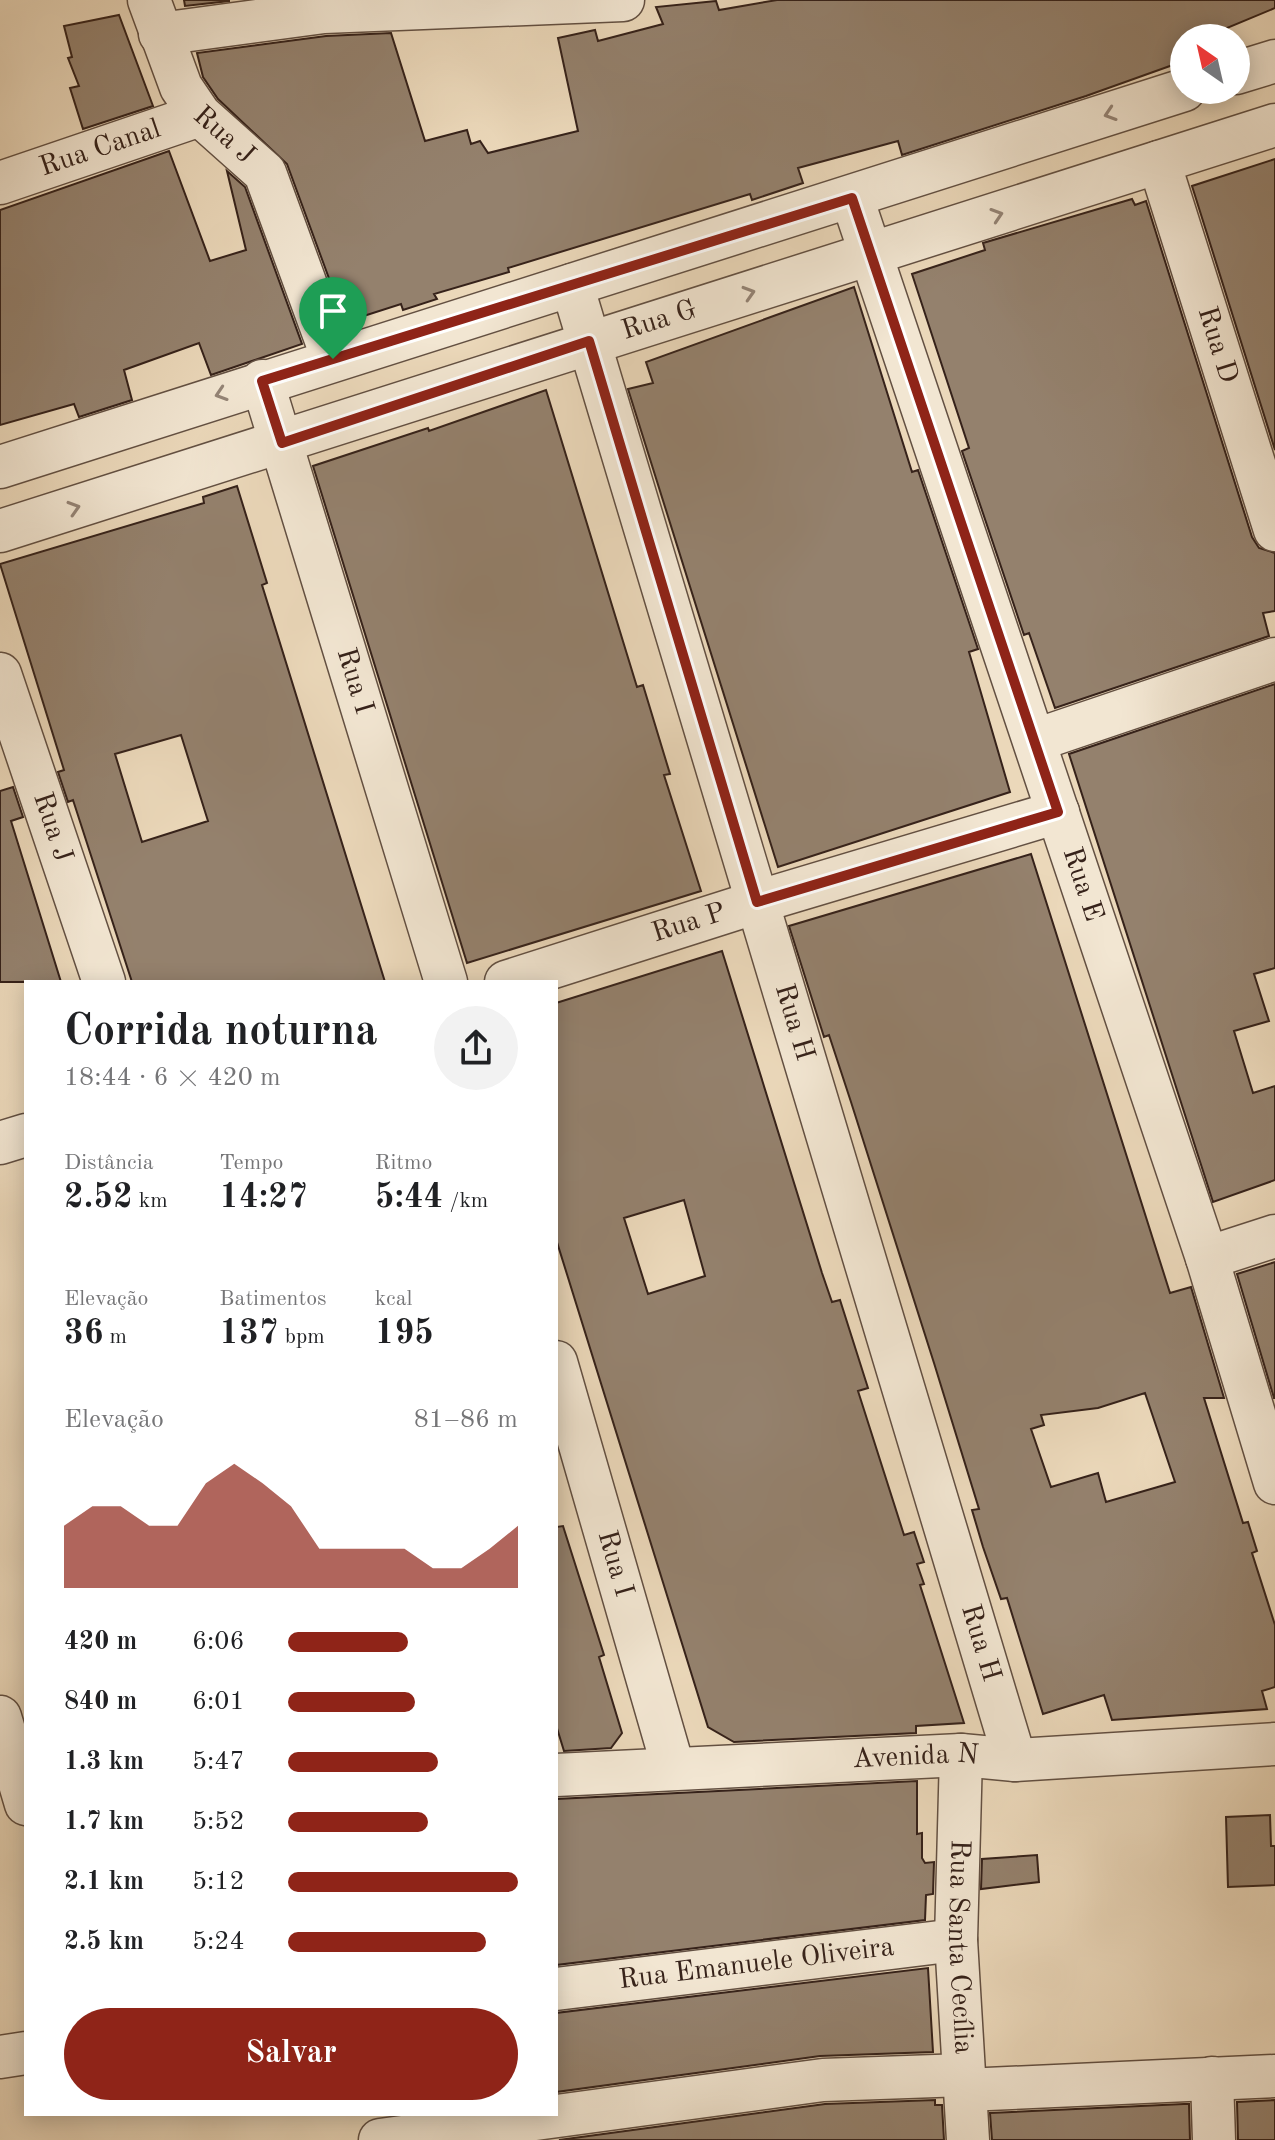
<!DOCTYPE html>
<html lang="pt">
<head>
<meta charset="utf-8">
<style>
	:root { --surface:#fff; --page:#f2f2f2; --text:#202124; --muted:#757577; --accent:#8f2418 }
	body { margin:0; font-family:"Old Standard TT",serif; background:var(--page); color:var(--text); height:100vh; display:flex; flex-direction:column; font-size:30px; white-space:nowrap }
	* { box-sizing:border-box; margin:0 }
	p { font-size:26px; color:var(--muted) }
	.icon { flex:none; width:44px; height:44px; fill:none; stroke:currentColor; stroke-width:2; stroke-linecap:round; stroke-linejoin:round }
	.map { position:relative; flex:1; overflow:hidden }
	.details { position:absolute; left:24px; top:980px; width:534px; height:1136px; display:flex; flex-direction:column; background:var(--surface); border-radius:0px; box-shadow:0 4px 20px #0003 }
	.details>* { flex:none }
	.needle { width:52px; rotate:326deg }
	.tools { position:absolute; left:1170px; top:24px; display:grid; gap:16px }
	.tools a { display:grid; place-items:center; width:80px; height:80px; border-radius:50%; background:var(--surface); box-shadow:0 4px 20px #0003; font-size:40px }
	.pin { position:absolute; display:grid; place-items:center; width:68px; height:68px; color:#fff; margin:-82px -34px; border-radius:50% 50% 50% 0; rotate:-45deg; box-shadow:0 0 8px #0007 }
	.pin .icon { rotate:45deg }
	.round { display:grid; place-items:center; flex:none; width:84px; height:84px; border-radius:42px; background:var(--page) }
	.overview { display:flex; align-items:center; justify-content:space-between; height:136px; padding:0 40px }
	h1 { font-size:44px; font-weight:700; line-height:60px }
	.stats { display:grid; grid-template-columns:repeat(3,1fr); gap:12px; height:136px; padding:8px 40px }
	.stats div { display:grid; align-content:center }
	.stats b { font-size:34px; font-weight:700 }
	.stats small { font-size:22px; font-weight:400 }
	.stats p { font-size:22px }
	.chart { height:224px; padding:16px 40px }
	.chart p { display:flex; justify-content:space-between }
	.chart svg { width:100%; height:144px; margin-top:8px; fill:var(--accent); opacity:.7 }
	.primary-button { display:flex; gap:16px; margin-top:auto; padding:16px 40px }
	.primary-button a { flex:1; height:92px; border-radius:48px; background:var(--accent); color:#fff; font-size:32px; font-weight:700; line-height:92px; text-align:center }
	ul { padding:0 40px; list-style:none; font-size:26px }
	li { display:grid; grid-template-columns:128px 96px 1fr; align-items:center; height:60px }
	li i { height:20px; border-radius:10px; background:var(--accent) }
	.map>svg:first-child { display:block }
</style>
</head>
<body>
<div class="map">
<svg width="1275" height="2140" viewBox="0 0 1275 2140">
	<rect width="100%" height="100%" fill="#ebd8ba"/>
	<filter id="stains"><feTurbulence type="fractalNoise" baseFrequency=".0025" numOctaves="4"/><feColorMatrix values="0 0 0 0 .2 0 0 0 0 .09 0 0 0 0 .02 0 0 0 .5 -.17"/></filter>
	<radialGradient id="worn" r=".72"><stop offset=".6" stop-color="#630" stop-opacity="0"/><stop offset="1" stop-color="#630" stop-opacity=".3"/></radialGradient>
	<path fill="#94816d" stroke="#36221a" stroke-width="2" fill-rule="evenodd" d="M 184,0 L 229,0 L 229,1 L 185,6 Z
		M 777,0 L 1275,0 L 1275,8 L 1203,38 L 1184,38 L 1184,61 L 1086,96 L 902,155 L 898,141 L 798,168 L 803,183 L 752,200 L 750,194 L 508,268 L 509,272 L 434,294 L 437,299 L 403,310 L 401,304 L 345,322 L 287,164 L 218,99 L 203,77 L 197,53 L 326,36 L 391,33 L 425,141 L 467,130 L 471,144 L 480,141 L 488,153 L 578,131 L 558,38 L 595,30 L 598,41 L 663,24 L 656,7 L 716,1 L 719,10 Z
		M 119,15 L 153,106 L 83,129 L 70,88 L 79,86 L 68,58 L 72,57 L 64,26 Z
		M 169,151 L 210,261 L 246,250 L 227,171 L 245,187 L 302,344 L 211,375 L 199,343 L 124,370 L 132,400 L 79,417 L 74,404 L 0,425 L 0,210 Z
		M 1275,159 L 1275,450 L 1192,186 Z
		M 1132,199 L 1135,205 L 1146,201 L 1252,537 L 1259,548 L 1275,553 L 1275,611 L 1263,613 L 1269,636 L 1055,708 L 1029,633 L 1024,635 L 962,451 L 969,448 L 912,274 L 985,250 L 983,243 Z
		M 854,287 L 912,472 L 918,470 L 978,649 L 969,652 L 1010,792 L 778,867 L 628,389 L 653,383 L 646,362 Z
		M 546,390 L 637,687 L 643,685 L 670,774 L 664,775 L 701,891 L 467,963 L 313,466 L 428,428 L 429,431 Z
		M 237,486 L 267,583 L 262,585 L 385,982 L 132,982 L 73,800 L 68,802 L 58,772 L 64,770 L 0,564 L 204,503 L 203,497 ZM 181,735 L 208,821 L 142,842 L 115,754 Z
		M 1275,684 L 1275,968 L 1254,974 L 1269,1021 L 1234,1031 L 1253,1093 L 1275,1086 L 1275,1180 L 1213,1202 L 1069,754 Z
		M 13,787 L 23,817 L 11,821 L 61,982 L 0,982 L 0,791 Z
		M 1031,854 L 1170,1293 L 1191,1287 L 1224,1398 L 1204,1398 L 1243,1523 L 1248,1522 L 1257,1551 L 1252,1553 L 1275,1625 L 1275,1687 L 1262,1691 L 1267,1709 L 1112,1720 L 1104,1695 L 1043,1714 L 1007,1598 L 1001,1599 L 983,1547 L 972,1510 L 979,1509 L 934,1363 L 851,1102 L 829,1035 L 824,1037 L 789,926 ZM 1145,1393 L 1175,1482 L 1106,1502 L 1098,1473 L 1051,1487 L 1031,1429 L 1044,1425 L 1041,1415 L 1098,1408 Z
		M 722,951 L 822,1273 L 832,1302 L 840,1300 L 868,1388 L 858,1391 L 904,1535 L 914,1532 L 924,1562 L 917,1564 L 924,1584 L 920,1585 L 964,1723 L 916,1726 L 916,1733 L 734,1742 L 708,1727 L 661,1576 L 556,1239 L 556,1003 ZM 684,1200 L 705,1276 L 648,1294 L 624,1218 Z
		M 1275,1262 L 1275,1398 L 1274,1398 L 1237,1274 Z
		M 563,1526 L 604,1655 L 599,1657 L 622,1733 L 611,1748 L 564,1751 L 556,1725 L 556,1527 Z
		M 917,1781 L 917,1834 L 922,1833 L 922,1858 L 925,1863 L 934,1862 L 933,1894 L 926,1895 L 925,1920 L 556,1965 L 556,1799 Z
		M 1270,1815 L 1271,1846 L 1275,1846 L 1275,1885 L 1228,1887 L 1226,1817 Z
		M 1037,1855 L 1039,1882 L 981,1889 L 982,1859 Z
		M 928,1968 L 933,2052 L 820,2056 L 556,2092 L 556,2013 Z
		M 935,2100 L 935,2105 L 942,2105 L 944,2140 L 559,2140 L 825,2104 Z
		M 1275,2100 L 1275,2140 L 1238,2140 L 1237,2102 Z
		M 1184,2104 L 1189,2104 L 1190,2140 L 992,2140 L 990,2113 Z"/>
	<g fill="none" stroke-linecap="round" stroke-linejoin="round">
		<defs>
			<g id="minor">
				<path id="s1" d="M 149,0 L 181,87 L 200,115 L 265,173 L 333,359"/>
				<path d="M 160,34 L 324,12 L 623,0"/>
				<path d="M 1236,73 L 1275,61"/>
				<path id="s2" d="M 1159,162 L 1275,530"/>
				<path id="s3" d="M 0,183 L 200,115"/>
				<path id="s4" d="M 852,198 L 1207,1258 L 1275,1483"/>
				<path id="s5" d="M 572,285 L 1015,1760"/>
				<path id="s6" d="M 262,381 L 446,982"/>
				<path d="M 0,467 L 1184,90"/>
				<path id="s7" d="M 0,531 L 1275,125"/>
				<path id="s8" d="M 0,674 L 104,982"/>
				<path d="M 1036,740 L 1275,659"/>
				<path id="s9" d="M 506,982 L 757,902 L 1058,812"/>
				<path d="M 0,1143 L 26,1135"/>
				<path d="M 1207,1258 L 1275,1236"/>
				<path id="s10" d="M 556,1362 L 673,1767"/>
				<path d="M 0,1717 L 26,1804"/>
				<path id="s11" d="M 961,1755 L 956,1940 L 968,2140"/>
				<path id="s12" d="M 556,1775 L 961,1755 L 1015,1760 L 1275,1744"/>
				<path id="s13" d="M 556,1989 L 956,1940"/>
				<path d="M 0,2057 L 26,2053"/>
				<path d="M 1212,2078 L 1214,2140"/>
				<path d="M 965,2090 L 1275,2076"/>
				<path d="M 380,2140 L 823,2080 L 964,2075"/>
			</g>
		</defs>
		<use href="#minor" stroke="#635042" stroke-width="45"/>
		<use href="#minor" stroke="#f2e6d2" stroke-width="42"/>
	</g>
	<defs><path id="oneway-chevron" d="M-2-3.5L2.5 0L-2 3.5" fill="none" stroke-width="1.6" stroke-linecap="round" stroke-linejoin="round" transform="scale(2)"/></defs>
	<g stroke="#948476">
		<use href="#oneway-chevron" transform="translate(1110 114) rotate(162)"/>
		<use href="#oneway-chevron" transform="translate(997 215) rotate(-18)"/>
		<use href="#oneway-chevron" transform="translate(749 293) rotate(-17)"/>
		<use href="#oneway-chevron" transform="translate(221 394) rotate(162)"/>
		<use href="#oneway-chevron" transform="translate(74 508) rotate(-17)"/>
	</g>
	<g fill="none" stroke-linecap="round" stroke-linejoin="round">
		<defs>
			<path id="route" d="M 852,198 L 1058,812 L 757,902 L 589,341 L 282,443 L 262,381 Z"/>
		</defs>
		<use href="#route" stroke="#fff" stroke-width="16"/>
		<use href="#route" stroke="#8f2418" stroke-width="10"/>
	</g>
	<g text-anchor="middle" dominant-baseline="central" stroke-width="7" stroke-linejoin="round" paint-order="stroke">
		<g font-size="28" fill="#36221a" stroke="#f2e6d2">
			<text stroke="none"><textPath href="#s1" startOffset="158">Rua J</textPath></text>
			<text stroke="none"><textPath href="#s3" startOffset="106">Rua Canal</textPath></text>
			<text stroke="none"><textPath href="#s7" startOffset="692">Rua G</textPath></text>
			<text stroke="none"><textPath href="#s2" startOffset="192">Rua D</textPath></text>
			<text stroke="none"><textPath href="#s6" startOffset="314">Rua I</textPath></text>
			<text stroke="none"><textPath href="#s8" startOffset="162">Rua J</textPath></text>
			<text stroke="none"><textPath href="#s4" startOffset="724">Rua E</textPath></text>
			<text stroke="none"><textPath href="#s9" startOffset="192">Rua P</textPath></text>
			<text stroke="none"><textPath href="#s5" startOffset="770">Rua H</textPath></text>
			<text stroke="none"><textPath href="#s10" startOffset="210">Rua I</textPath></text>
			<text stroke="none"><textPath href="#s5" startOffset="1418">Rua H</textPath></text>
			<text stroke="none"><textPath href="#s12" startOffset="360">Avenida N</textPath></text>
			<text stroke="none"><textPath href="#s11" startOffset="192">Rua Santa Cecília</textPath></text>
			<text stroke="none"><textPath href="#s13" startOffset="202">Rua Emanuele Oliveira</textPath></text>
		</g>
	</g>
	<rect width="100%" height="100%" filter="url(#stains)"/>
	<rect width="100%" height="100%" fill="url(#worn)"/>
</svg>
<div class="tools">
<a><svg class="needle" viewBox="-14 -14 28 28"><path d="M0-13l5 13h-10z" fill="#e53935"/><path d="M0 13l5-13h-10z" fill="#757577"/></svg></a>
</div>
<div class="pin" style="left:333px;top:359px;background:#1e9e55"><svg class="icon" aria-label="arrive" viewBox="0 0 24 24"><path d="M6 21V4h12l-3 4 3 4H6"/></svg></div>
<section class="details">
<div class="overview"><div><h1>Corrida noturna</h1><p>18:44 · 6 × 420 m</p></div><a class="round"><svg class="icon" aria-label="share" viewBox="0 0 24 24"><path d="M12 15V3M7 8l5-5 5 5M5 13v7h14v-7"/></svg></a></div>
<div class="stats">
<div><p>Distância</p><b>2.52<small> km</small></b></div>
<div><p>Tempo</p><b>14:27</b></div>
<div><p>Ritmo</p><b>5:44<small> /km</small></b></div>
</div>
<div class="stats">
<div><p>Elevação</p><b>36<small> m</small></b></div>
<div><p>Batimentos</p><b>137<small> bpm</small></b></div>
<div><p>kcal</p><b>195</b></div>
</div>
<div class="chart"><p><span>Elevação</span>81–86 m</p>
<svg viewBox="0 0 160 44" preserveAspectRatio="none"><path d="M0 44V25L10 19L20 19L30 25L40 25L50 12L60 6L70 12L80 19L90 32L100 32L110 32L120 32L130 38L140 38L150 32L160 25V44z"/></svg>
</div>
<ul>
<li><b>420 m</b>6:06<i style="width:52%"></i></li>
<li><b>840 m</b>6:01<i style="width:55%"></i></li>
<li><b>1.3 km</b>5:47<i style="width:65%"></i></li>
<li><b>1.7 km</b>5:52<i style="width:61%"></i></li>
<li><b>2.1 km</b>5:12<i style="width:100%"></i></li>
<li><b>2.5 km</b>5:24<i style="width:86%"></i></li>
</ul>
<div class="primary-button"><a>Salvar</a></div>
</section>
</div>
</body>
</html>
